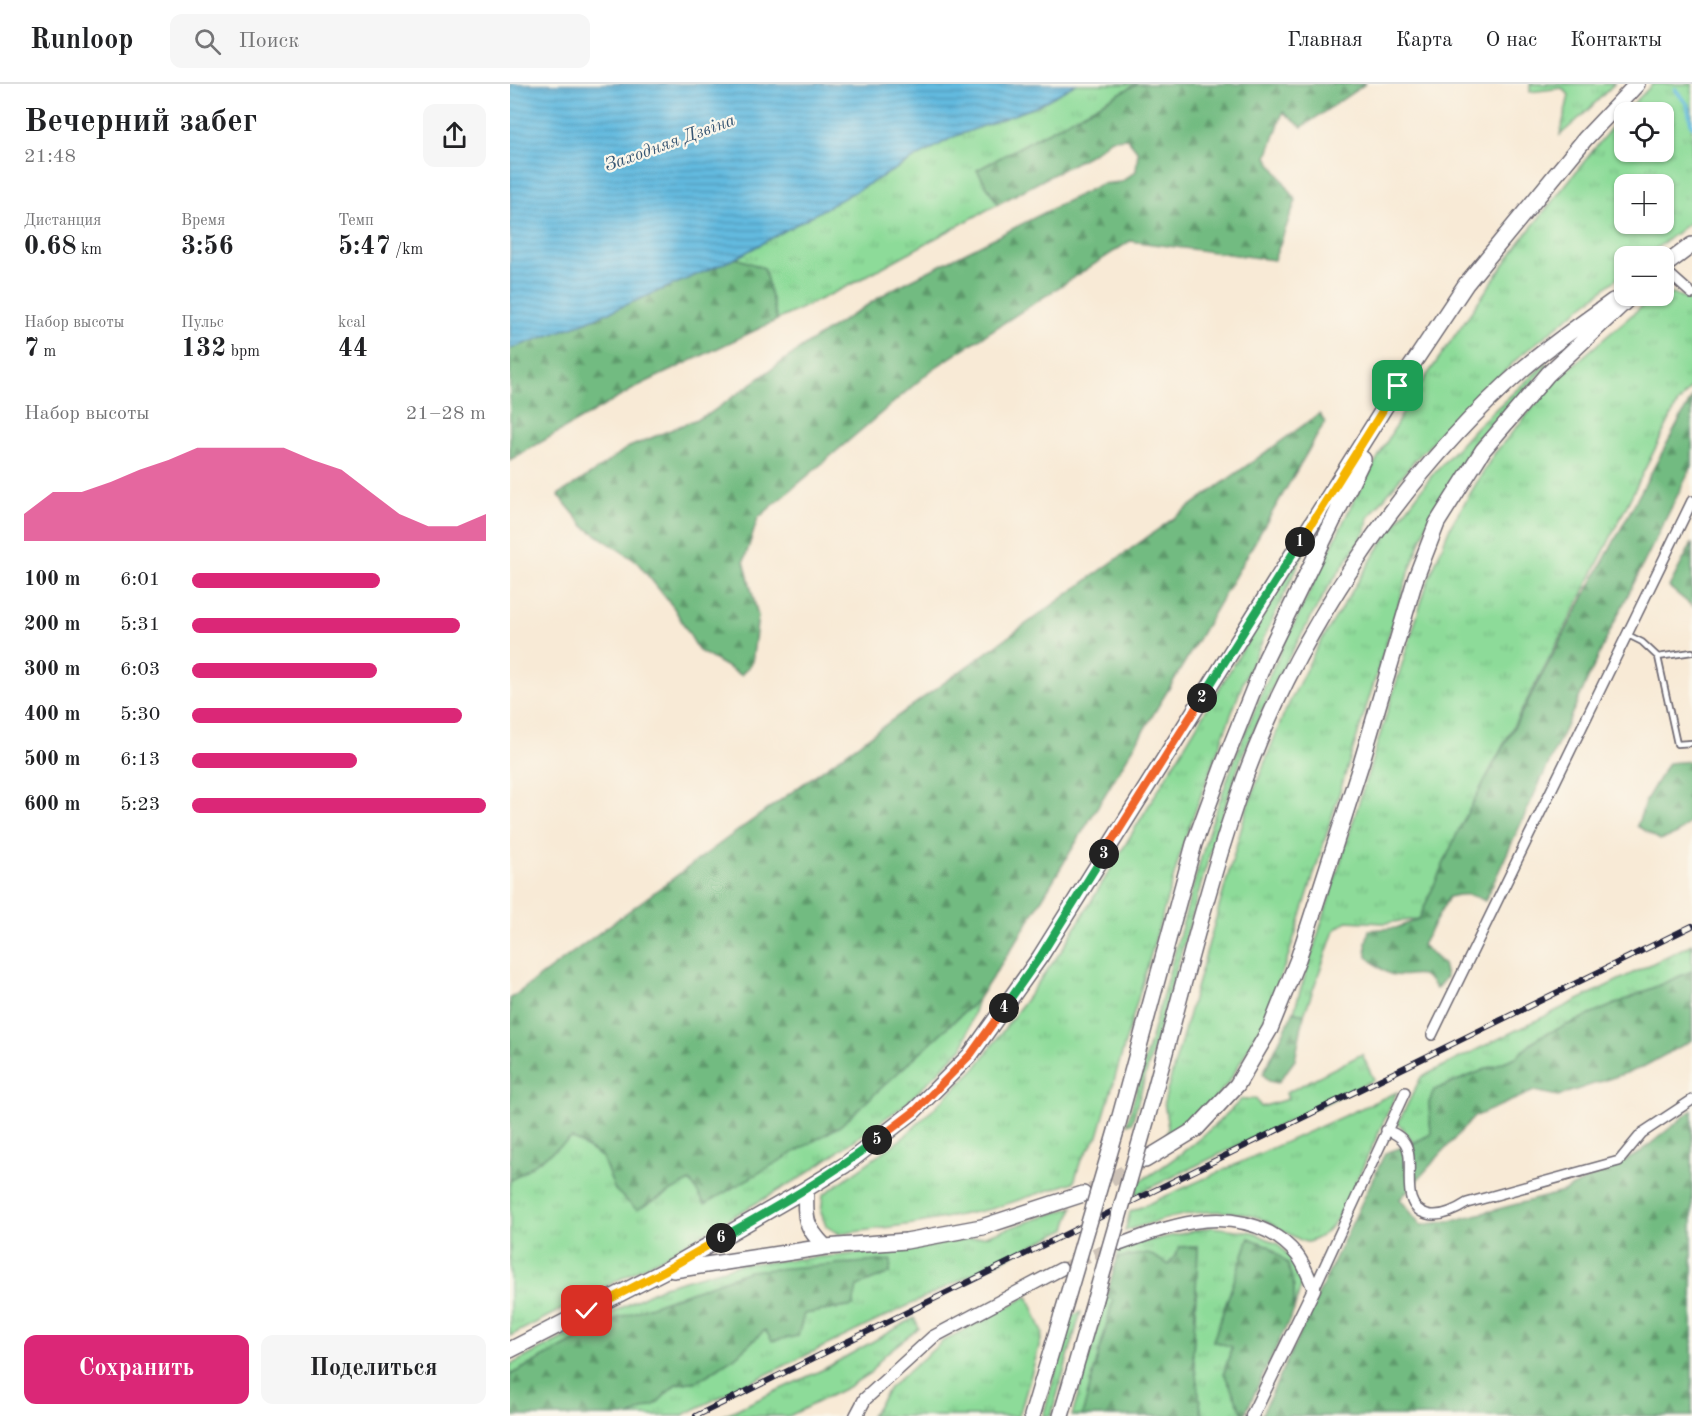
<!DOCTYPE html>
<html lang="ru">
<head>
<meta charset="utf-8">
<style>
	:root { --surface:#fff; --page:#f6f6f6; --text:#202124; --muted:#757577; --line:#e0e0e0; --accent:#db2777 }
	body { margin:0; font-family:"Old Standard TT",serif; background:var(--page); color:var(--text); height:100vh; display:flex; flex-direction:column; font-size:22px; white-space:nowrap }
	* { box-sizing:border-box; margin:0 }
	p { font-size:20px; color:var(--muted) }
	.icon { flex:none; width:33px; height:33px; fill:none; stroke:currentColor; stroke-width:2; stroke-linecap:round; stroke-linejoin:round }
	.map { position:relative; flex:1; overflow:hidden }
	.sheet { display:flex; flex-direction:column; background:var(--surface); width:510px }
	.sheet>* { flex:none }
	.tools { position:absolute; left:1104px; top:18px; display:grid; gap:12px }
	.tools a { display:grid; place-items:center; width:60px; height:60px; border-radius:12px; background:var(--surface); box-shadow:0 2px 4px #0004; font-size:30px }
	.pin { position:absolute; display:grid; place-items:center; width:51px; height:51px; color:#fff; margin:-26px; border-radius:12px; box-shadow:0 3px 9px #0006 }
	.km { position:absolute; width:30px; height:30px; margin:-15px; border-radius:50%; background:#222; color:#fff; font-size:16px; line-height:30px; text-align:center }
	.round { display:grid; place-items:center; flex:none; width:63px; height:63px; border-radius:12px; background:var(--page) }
	.headline { display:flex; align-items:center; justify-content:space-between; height:102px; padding:0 24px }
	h1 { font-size:33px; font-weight:700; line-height:45px }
	.metrics { display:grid; grid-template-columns:repeat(3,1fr); gap:9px; height:102px; padding:6px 24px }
	.metrics div { display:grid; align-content:center }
	.metrics b { font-size:26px; font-weight:700 }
	.metrics small { font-size:16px; font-weight:400 }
	.metrics p { font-size:16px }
	.chart { height:168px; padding:12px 24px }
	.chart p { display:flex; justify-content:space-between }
	.chart svg { width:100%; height:108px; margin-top:6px; fill:var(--accent); opacity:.7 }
	.action { display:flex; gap:12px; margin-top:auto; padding:12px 24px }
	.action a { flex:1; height:69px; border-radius:12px; background:var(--accent); color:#fff; font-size:24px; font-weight:700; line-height:69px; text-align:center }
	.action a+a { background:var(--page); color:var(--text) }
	ul { padding:0 24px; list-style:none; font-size:20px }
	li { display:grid; grid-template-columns:96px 72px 1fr; align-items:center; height:45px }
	li i { height:15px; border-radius:8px; background:var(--accent) }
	header { display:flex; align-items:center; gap:36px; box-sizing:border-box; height:84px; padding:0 30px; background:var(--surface); border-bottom:2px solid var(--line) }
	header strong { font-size:28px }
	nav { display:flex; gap:33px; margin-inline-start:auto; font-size:21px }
	.search { width:420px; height:54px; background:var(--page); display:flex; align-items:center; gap:15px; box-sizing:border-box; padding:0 21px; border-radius:12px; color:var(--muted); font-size:22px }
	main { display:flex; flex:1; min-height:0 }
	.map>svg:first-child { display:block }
</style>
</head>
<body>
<header>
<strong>Runloop</strong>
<div class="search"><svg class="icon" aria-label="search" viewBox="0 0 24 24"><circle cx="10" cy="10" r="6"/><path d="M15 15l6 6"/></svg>Поиск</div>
<nav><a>Главная</a><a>Карта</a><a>О нас</a><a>Контакты</a></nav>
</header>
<main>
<section class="sheet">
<div class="headline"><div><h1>Вечерний забег</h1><p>21:48</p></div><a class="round"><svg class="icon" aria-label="share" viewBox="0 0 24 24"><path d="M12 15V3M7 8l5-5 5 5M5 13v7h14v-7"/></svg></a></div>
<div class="metrics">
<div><p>Дистанция</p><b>0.68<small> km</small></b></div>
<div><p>Время</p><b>3:56</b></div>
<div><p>Темп</p><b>5:47<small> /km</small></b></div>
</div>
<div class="metrics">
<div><p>Набор высоты</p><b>7<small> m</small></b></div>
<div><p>Пульс</p><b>132<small> bpm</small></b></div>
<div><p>kcal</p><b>44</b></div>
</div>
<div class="chart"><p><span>Набор высоты</span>21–28 m</p>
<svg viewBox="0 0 160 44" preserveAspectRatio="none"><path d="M0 44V33L10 24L20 24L30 20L40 15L50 11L60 6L70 6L80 6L90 6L100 11L110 15L120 24L130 33L140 38L150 38L160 33V44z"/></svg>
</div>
<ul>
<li><b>100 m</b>6:01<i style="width:64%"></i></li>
<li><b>200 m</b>5:31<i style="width:91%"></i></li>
<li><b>300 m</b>6:03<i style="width:63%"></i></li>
<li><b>400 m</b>5:30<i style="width:92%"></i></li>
<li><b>500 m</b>6:13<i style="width:56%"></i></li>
<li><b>600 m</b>5:23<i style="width:100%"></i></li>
</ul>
<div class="action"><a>Сохранить</a><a>Поделиться</a></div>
</section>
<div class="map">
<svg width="1182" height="1332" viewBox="0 0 1182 1332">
	<defs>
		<pattern id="grass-tufts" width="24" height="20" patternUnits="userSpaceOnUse" patternTransform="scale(1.5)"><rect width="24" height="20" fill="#8ddb99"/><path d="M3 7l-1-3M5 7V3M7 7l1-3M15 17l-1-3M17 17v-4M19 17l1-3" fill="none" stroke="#79bc85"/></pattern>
		<pattern id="forest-firs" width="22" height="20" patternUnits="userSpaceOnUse" patternTransform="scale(1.5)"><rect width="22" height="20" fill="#72bb81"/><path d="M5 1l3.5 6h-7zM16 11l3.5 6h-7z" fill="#5d986b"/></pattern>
		<pattern id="water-rules" width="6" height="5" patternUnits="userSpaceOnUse" patternTransform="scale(1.5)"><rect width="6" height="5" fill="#62badf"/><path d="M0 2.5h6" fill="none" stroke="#5097b6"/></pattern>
	</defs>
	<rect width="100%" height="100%" fill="#fbf7ec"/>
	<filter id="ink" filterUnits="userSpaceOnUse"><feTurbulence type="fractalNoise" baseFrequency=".0167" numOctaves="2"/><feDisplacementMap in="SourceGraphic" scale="12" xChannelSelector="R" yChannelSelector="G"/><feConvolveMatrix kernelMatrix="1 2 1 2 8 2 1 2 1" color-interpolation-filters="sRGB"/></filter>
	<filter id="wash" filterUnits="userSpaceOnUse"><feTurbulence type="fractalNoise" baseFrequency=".008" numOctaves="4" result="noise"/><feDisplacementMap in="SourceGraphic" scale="24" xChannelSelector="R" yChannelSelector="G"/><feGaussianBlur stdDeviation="1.35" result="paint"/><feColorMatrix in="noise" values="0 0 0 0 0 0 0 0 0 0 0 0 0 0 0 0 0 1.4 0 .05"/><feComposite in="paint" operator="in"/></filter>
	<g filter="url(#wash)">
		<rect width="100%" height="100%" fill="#f8ead6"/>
		<path fill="url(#grass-tufts)" stroke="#587e6a" stroke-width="1.5" fill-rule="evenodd" d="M 566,0 L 627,0 L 467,86 L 488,120 L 338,202 L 267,236 L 254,184 L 226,174 L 443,53 L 525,23 Z
			M 1020,0 L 1104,0 L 1075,29 L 1050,51 L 1059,11 L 1052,4 L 1020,8 Z
			M 1143,0 L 1182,0 L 1182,137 L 1136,172 L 1114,172 L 1114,189 L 1010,272 L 905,376 L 858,434 L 856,447 L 816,507 L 766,596 L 732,672 L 705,752 L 622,1038 L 617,1040 L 698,749 L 727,669 L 759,592 L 841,422 L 900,316 L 1009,159 L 1109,34 L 1114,29 L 1114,68 L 1154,68 L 1154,28 L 1115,28 ZM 1114,100 L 1154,100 L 1154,140 L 1114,140 Z
			M 1165,210 L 1182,217 L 1182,302 L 1167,321 L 1061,533 L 950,743 L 909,835 L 875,839 L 837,837 L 824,847 L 794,931 L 784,927 L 917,500 L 940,443 L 984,370 L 1047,295 L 1144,212 Z
			M 1036,279 L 1038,282 L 965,358 L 919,435 L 897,493 L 779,870 L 752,941 L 719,998 L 683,1040 L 655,1056 L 658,1044 L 654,1018 L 737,724 L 773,632 L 806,565 L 873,457 L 923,390 L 968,341 Z
			M 805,445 L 734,596 L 673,760 L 588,1052 L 571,1076 L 564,1098 L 481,1125 L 403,1140 L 329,1150 L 316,1142 L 311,1129 L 313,1111 L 394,1053 L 465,985 L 552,866 Z
			M 1182,860 L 1182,887 L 1029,953 L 1006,973 L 924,1006 L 919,1019 L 921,1050 L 904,1059 L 888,1039 L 911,993 Z
			M 468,915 L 453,963 L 396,1020 L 290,1094 L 149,1175 L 0,1252 L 0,1097 L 62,1054 L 92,1073 L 105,1106 L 181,1096 L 194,1119 L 330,1042 Z
			M 852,970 L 864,996 L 625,1111 L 629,1098 C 670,1073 698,1049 732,1015 L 746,1015 L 751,1023 L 778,1015 L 776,1009 Z
			M 887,1008 C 874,1036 862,1064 849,1091 C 840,1110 832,1132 817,1147 C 814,1151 803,1157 797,1158 C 791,1159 759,1137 749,1134 C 704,1119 658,1133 615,1147 L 620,1128 Z
			M 563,1123 L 556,1145 L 171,1332 L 120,1332 L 146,1320 L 166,1300 L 188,1297 L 225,1273 L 255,1246 L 294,1230 L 343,1222 L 347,1202 L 380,1189 L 108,1234 L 0,1291 L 0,1281 L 154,1202 L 231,1180 L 399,1165 L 475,1152 Z
			M 702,1143 L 743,1148 L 768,1160 L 783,1177 L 791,1202 L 784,1226 L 784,1203 L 739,1154 L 703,1257 L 722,1262 L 714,1289 L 734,1332 L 692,1332 L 683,1271 L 688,1163 L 659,1181 L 607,1174 L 610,1163 Z
			M 597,1210 L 603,1217 L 572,1332 L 562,1332 Z
			M 518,1212 L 533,1249 L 509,1332 L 361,1332 L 379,1304 L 433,1257 Z
			M 571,1228 L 541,1332 L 533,1332 L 562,1232 Z
			M 404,1234 L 409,1244 L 374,1271 L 360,1289 L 338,1303 L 279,1332 L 212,1332 L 314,1285 Z"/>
		<path fill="url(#forest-firs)" stroke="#4a6e5e" stroke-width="1.5" d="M 627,0 L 855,0 L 792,43 L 773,28 L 757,73 L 786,116 L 764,176 L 620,157 L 424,284 L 248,434 L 234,477 L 248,532 L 242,579 L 231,591 L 189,567 L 164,524 L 127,478 L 75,443 L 48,411 L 81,390 L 117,364 L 199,330 L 304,255 L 381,206 L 591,100 L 611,98 L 626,87 L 628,68 L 617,54 L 601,55 L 583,69 L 488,120 L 467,86 Z
			M 226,174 L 254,184 L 267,236 L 132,300 L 0,376 L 0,265 L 76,238 Z
			M 1182,313 L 1182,382 L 1102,543 L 975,817 C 962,810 953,809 939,813 L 912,861 L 933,880 L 936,893 L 926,905 C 909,879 902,897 880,890 C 872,887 864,878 857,873 L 856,859 L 859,846 L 886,844 L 909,835 L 950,743 Z
			M 809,330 L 815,338 L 673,581 L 509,853 L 468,915 L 330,1042 L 195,1120 L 180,1097 L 127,1126 L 105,1106 L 92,1073 L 62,1054 L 0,1097 L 0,915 L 219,753 Z
			M 1182,459 L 1182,522 L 1159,503 Z
			M 1182,677 L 1182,736 L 1165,751 L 1150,756 L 1127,742 L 1136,716 L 1158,679 Z
			M 1182,887 L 1182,956 L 1131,984 L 1048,1012 L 1024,1007 L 964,1033 L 890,1115 L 911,1141 L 946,1136 L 1053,1108 L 1128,1070 L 1182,1026 L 1182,1332 L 751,1332 L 875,1069 L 904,1059 L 921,1050 L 919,1019 L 924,1006 L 1006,973 L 1029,953 Z
			M 784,927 L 794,931 L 785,976 L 768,999 L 759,997 L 753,990 Z
			M 739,1154 L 759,1162 L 778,1180 L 784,1203 L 784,1226 L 734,1332 L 714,1289 L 722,1263 L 703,1257 Z
			M 670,1163 L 688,1163 L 683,1271 L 692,1332 L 572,1332 L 603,1217 L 597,1210 L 607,1174 L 638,1169 L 659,1181 Z
			M 381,1176 L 380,1189 L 347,1202 L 343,1222 L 294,1230 L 288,1252 L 262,1257 L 255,1246 L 225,1273 L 188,1297 L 166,1300 L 146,1320 L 120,1332 L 0,1332 L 0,1291 L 108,1234 L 239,1187 Z"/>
		<path fill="url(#water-rules)" stroke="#426e8d" stroke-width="1.5" d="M 0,0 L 566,0 L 525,23 L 443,53 L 226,174 L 76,238 L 0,265 Z"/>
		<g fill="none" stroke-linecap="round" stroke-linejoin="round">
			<path stroke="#62badf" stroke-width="4" d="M 1165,5 L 1177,20 L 1182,42"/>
		</g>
	</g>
	<g filter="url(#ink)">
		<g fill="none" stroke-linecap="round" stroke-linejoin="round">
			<path stroke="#cdc2b7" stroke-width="12" stroke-dasharray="12 6" stroke-linecap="butt" d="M 551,1185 L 605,1162"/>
			<path stroke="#cdc2b7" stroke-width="15" stroke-dasharray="15 8" stroke-linecap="butt" d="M 581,1107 L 631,1079"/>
			<defs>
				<path id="service" d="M 1116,550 L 1132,558 L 1148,573 L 1167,660 L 1182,659
					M 1148,573 L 1182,568"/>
				<path id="minor" d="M 1154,185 L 1182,210
					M 922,951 L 1182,417
					M 876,1046 C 884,1049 891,1052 895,1059 C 907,1079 887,1122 917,1130 C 930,1134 946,1126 957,1119 L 1109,1077 L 1132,1049 L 1182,1016
					M 804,1205 L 895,1008"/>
				<path id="tertiary" d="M 611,1160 C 659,1142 710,1123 759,1148 C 770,1154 779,1161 787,1171 C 795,1181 799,1194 804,1205 L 742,1332
					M 346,1332 L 355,1315 L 423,1253 L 551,1185"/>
				<path id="primary" d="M 1154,182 L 1182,161
					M 637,1034 C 667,928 692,820 727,716 C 779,559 889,393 1014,284 C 1042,260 1073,239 1103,217
					M 606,1047 L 684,760 L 712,684 L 756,574 L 853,375
					M 635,1076 L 686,1045 L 727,1001 L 760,945 L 788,875 L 851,680 L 905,496 L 927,439 L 973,366 L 1038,290 L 1121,212
					M 296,1105 C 295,1135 294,1141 315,1163
					M 163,1186 L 315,1163 L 396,1157 L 472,1143 L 573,1110
					M 0,1266 L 154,1187 L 296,1105 L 335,1081 L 404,1027 L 461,970 L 530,873 L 888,302 L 956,200 L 1075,55 L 1127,0
					M 522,1332 L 552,1231
					M 551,1332 L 585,1215"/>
			</defs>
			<use href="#service" stroke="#6d6871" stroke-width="8"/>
			<use href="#minor" stroke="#6d6871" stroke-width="12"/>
			<use href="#tertiary" stroke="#6d6871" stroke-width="15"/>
			<use href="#primary" stroke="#6d6871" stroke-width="18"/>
			<use href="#service" stroke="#fff" stroke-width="4.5"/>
			<use href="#minor" stroke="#fff" stroke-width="9"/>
			<use href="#tertiary" stroke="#fff" stroke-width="12"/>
			<use href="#primary" stroke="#fff" stroke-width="15"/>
			<defs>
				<path id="rail" d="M 186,1332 L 1182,842"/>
			</defs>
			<use href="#rail" stroke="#22223b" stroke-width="6"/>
			<use href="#rail" stroke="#fbf7ec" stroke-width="4" stroke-dasharray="11" stroke-linecap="butt"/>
			<defs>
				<path id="primary-bridge" d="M 585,1215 L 637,1034
					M 552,1231 L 606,1047"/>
			</defs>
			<use href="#primary-bridge" stroke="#6d6871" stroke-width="18" stroke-linecap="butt"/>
			<use href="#primary-bridge" stroke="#fff" stroke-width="15"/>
		</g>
	</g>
	<g fill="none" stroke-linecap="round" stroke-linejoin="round" filter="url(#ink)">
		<defs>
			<path id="split-1" d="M 790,458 L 888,302"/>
			<path id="split-2" d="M 692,614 L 790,458"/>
			<path id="split-3" d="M 594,770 L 692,614"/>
			<path id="split-4" d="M 494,924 L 530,873 L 594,770"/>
			<path id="split-5" d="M 367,1056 L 405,1027 L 461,970 L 494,924"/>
			<path id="split-6" d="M 211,1154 C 264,1124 318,1094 367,1056"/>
			<path id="split-7" d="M 77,1227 L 154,1187 L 211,1154"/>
		</defs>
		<use href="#split-1" stroke="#fff" stroke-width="12"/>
		<use href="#split-2" stroke="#fff" stroke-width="12"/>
		<use href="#split-3" stroke="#fff" stroke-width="12"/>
		<use href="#split-4" stroke="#fff" stroke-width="12"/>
		<use href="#split-5" stroke="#fff" stroke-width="12"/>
		<use href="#split-6" stroke="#fff" stroke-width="12"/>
		<use href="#split-7" stroke="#fff" stroke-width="12"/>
		<use href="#split-1" stroke="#f5b400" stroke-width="8"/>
		<use href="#split-2" stroke="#22a559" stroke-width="8"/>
		<use href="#split-3" stroke="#f0652b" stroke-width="8"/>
		<use href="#split-4" stroke="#22a559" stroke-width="8"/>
		<use href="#split-5" stroke="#f0652b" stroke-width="8"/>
		<use href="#split-6" stroke="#22a559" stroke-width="8"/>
		<use href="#split-7" stroke="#f5b400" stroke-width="8"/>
	</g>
	<g text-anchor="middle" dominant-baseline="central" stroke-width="4.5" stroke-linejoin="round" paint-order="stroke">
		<g font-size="18" font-style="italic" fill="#385774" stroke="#fbf7ec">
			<text transform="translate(160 59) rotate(-20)">Заходняя Дзвіна</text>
		</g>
	</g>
</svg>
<div class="tools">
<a><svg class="icon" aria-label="locate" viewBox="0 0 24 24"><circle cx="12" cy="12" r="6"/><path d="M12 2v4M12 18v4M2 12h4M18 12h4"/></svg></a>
<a>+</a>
<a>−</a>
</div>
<div class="pin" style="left:888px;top:302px;background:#1e9e55"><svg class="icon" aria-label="arrive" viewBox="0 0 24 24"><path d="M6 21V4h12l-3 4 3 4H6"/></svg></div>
<div class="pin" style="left:77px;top:1227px;background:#d93025"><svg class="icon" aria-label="check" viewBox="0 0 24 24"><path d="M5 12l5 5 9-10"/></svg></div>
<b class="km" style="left:790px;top:458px">1</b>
<b class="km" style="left:692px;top:614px">2</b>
<b class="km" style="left:594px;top:770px">3</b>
<b class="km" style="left:494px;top:924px">4</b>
<b class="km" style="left:367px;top:1056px">5</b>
<b class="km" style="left:211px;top:1154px">6</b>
</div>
</main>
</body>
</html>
